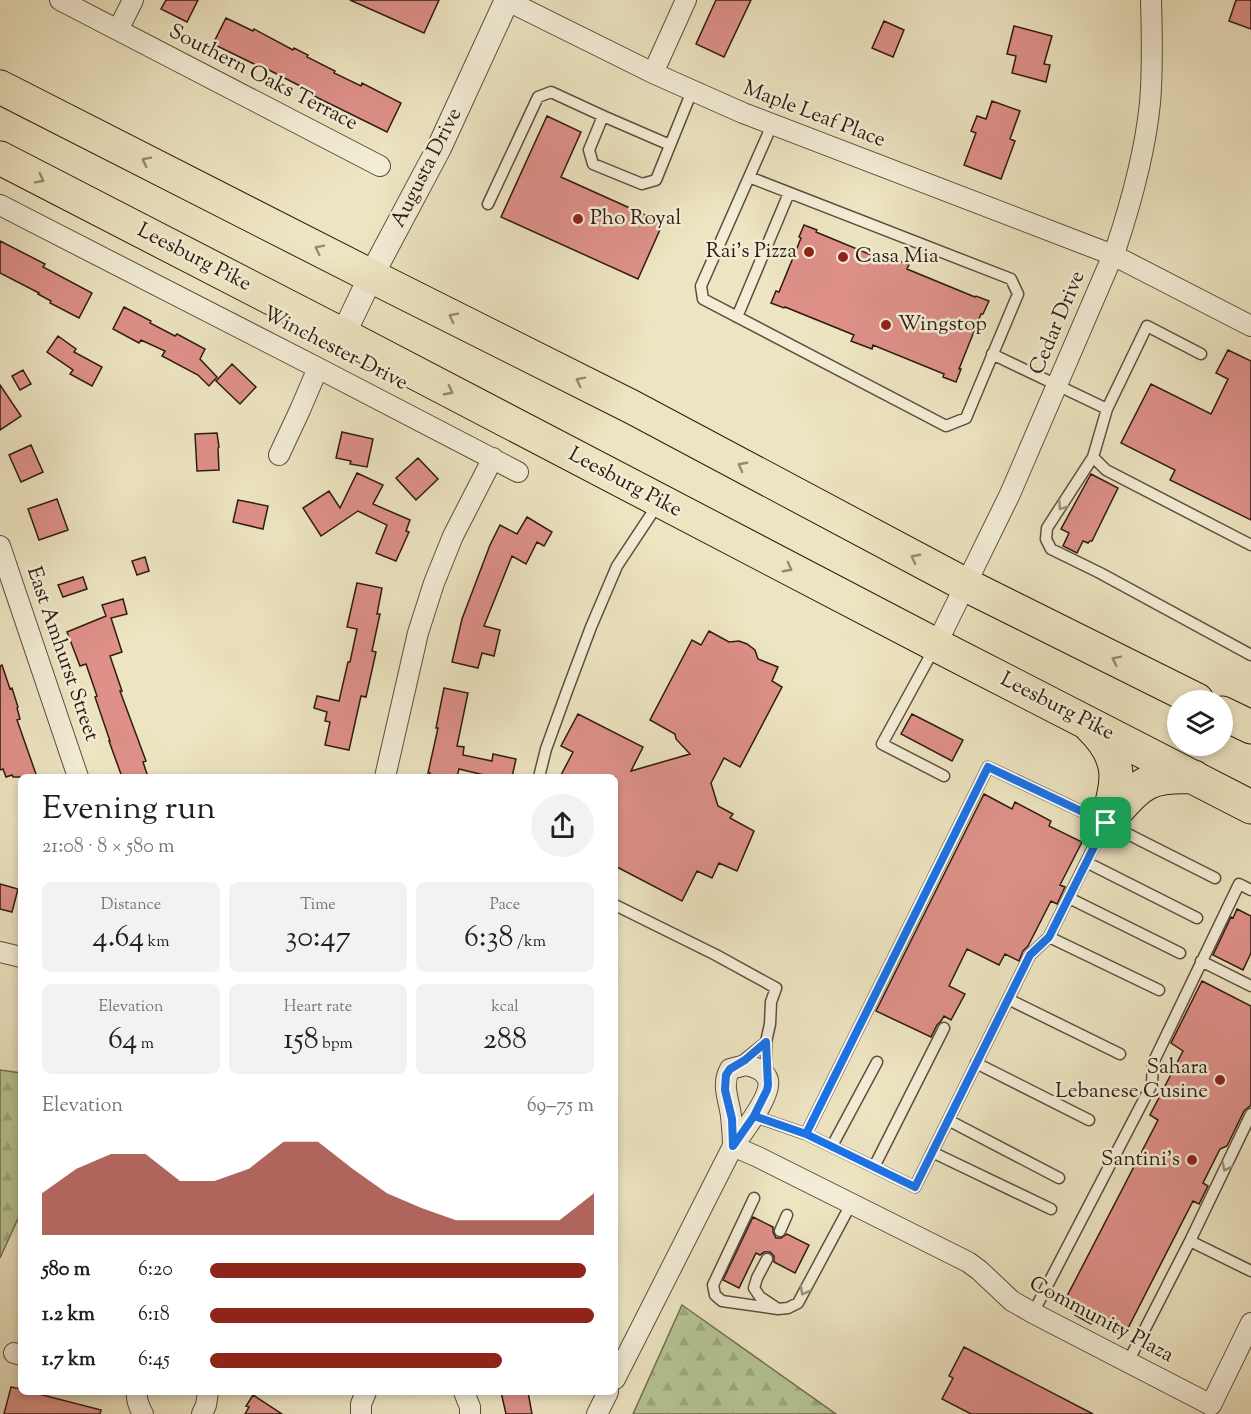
<!DOCTYPE html>
<html lang="en">
<head>
<meta charset="utf-8">
<style>
	:root { --surface:#fff; --page:#f2f2f2; --text:#202124; --muted:#757577; --accent:#8f2418 }
	body { margin:0; font-family:"Sorts Mill Goudy",serif; background:var(--page); color:var(--text); height:100vh; display:flex; flex-direction:column; font-size:22px; white-space:nowrap }
	* { box-sizing:border-box; margin:0 }
	p { font-size:20px; color:var(--muted) }
	.icon { flex:none; width:33px; height:33px; fill:none; stroke:currentColor; stroke-width:2; stroke-linecap:round; stroke-linejoin:round }
	.map { position:relative; flex:1; overflow:hidden }
	.side { position:absolute; left:18px; top:774px; width:600px; height:621px; display:flex; flex-direction:column; background:var(--surface); border-radius:9px; box-shadow:0 3px 9px #0003 }
	.side>* { flex:none }
	.tools { position:absolute; left:1167px; top:690px; display:grid; gap:12px }
	.tools a { display:grid; place-items:center; width:66px; height:66px; border-radius:50%; background:var(--surface); box-shadow:0 3px 9px #0003; font-size:30px }
	.pin { position:absolute; display:grid; place-items:center; width:51px; height:51px; color:#fff; margin:-26px; border-radius:12px; box-shadow:0 3px 9px #0006 }
	.round { display:grid; place-items:center; flex:none; width:63px; height:63px; border-radius:32px; background:var(--page) }
	.overview { display:flex; align-items:center; justify-content:space-between; height:102px; padding:0 24px }
	h1 { font-size:33px; font-weight:600; line-height:45px }
	.stats { display:grid; grid-template-columns:repeat(3,1fr); gap:9px; height:102px; padding:6px 24px }
	.stats div { display:grid; align-content:center; border-radius:9px; background:var(--page); text-align:center }
	.stats b { font-size:30px; font-weight:600 }
	.stats small { font-size:16px; font-weight:400 }
	.stats p { font-size:16px }
	.chart { height:168px; padding:12px 24px }
	.chart p { display:flex; justify-content:space-between }
	.chart svg { width:100%; height:108px; margin-top:6px; fill:var(--accent); opacity:.7 }
	ul { padding:0 24px; list-style:none; font-size:20px }
	li { display:grid; grid-template-columns:96px 72px 1fr; align-items:center; height:45px }
	li i { height:15px; border-radius:8px; background:var(--accent) }
	.map>svg:first-child { display:block }
</style>
</head>
<body>
<div class="map">
<svg width="1251" height="1414" viewBox="0 0 1251 1414">
	<defs>
		<pattern id="forest-firs" width="22" height="20" patternUnits="userSpaceOnUse" patternTransform="scale(1.5)"><rect width="22" height="20" fill="#b6c594"/><path d="M5 1l3.5 6h-7zM16 11l3.5 6h-7z" fill="#9da97f"/></pattern>
	</defs>
	<rect width="100%" height="100%" fill="#ede4c1"/>
	<filter id="stains"><feTurbulence type="fractalNoise" baseFrequency=".00333" numOctaves="4"/><feColorMatrix values="0 0 0 0 .2 0 0 0 0 .09 0 0 0 0 .02 0 0 0 .5 -.17"/></filter>
	<radialGradient id="worn" r=".72"><stop offset=".6" stop-color="#630" stop-opacity="0"/><stop offset="1" stop-color="#630" stop-opacity=".3"/></radialGradient>
	<path fill="url(#forest-firs)" stroke="#727052" stroke-width="1.5" d="M 0,1070 L 21,1073 L 21,1212 L 0,1258 Z
		M 682,1305 L 836,1414 L 633,1414 Z"/>
	<path fill="#de9089" stroke="#2e1c10" stroke-width="1.5" d="M 166,0 L 198,0 L 187,22 L 161,9 Z
		M 350,0 L 439,0 L 424,33 Z
		M 716,0 L 751,0 L 724,57 L 696,44 Z
		M 1236,0 L 1251,0 L 1251,29 L 1229,21 Z
		M 226,18 L 253,31 L 254,29 L 293,50 L 294,48 L 308,55 L 307,57 L 335,71 L 334,73 L 361,86 L 362,83 L 401,103 L 387,132 L 306,92 L 308,90 L 267,69 L 254,64 L 213,44 Z
		M 884,21 L 904,30 L 893,57 L 872,48 Z
		M 1014,26 L 1052,36 L 1044,64 L 1050,65 L 1046,82 L 1012,73 L 1016,56 L 1007,54 Z
		M 992,101 L 1020,111 L 1010,139 L 1015,141 L 1001,179 L 964,165 L 976,133 L 971,131 L 977,116 L 986,119 Z
		M 547,116 L 581,132 L 561,177 L 663,223 L 638,279 L 501,217 Z
		M 804,225 L 817,230 L 816,232 L 886,261 L 888,256 L 909,265 L 907,269 L 975,297 L 976,296 L 989,301 L 983,314 L 981,314 L 959,369 L 961,369 L 956,382 L 943,377 L 944,374 L 873,345 L 872,349 L 851,341 L 854,335 L 785,307 L 784,308 L 771,303 L 776,291 L 779,292 L 801,238 L 799,237 Z
		M 0,241 L 45,264 L 43,267 L 92,293 L 79,318 L 50,303 L 51,301 L 38,294 L 39,293 L 0,273 Z
		M 124,307 L 151,321 L 150,323 L 175,336 L 177,334 L 205,349 L 200,359 L 217,377 L 209,386 L 198,375 L 162,356 L 165,351 L 141,340 L 139,343 L 113,329 Z
		M 58,336 L 76,349 L 74,352 L 102,367 L 92,386 L 70,374 L 73,370 L 47,352 Z
		M 1228,350 L 1251,361 L 1251,520 L 1170,480 L 1175,470 L 1121,443 L 1151,384 L 1211,414 L 1228,379 L 1216,373 Z
		M 232,364 L 256,387 L 240,404 L 216,381 Z
		M 23,370 L 31,384 L 20,390 L 12,376 Z
		M 0,385 L 21,416 L 0,430 Z
		M 342,432 L 373,439 L 367,467 L 350,464 L 351,461 L 336,458 Z
		M 217,433 L 219,447 L 218,448 L 219,470 L 197,471 L 195,434 Z
		M 31,445 L 43,472 L 21,482 L 9,455 Z
		M 418,458 L 438,479 L 416,500 L 396,478 Z
		M 357,473 L 383,485 L 373,504 L 410,520 L 406,531 L 409,532 L 396,561 L 376,553 L 387,525 L 358,511 L 321,536 L 303,508 L 329,491 L 340,508 Z
		M 1091,474 L 1118,488 L 1092,541 L 1090,541 L 1088,543 L 1083,541 L 1077,553 L 1063,546 L 1069,533 L 1061,529 Z
		M 57,499 L 68,530 L 39,540 L 28,509 Z
		M 238,500 L 268,506 L 263,529 L 233,522 Z
		M 527,517 L 552,532 L 544,546 L 537,542 L 526,564 L 512,556 L 484,626 L 500,630 L 494,656 L 482,653 L 478,668 L 452,662 L 462,619 L 490,545 L 500,525 L 517,534 Z
		M 145,557 L 149,571 L 137,575 L 132,561 Z
		M 83,577 L 87,589 L 63,597 L 58,585 Z
		M 357,583 L 382,588 L 377,614 L 380,614 L 372,651 L 376,652 L 366,697 L 361,696 L 349,750 L 325,745 L 330,722 L 325,721 L 327,712 L 314,708 L 317,696 L 339,701 L 348,662 L 350,662 L 357,629 L 347,627 Z
		M 123,599 L 127,614 L 111,618 L 122,652 L 110,656 L 122,691 L 120,691 L 146,761 L 143,762 L 148,777 L 122,777 L 109,741 L 110,741 L 95,697 L 97,696 L 86,664 L 80,666 L 67,632 L 106,616 L 102,605 Z
		M 709,631 L 729,642 L 739,641 L 747,644 L 755,650 L 758,659 L 778,667 L 772,681 L 782,687 L 740,767 L 724,758 L 711,783 L 718,806 L 733,814 L 730,818 L 754,831 L 737,871 L 719,863 L 712,878 L 697,871 L 682,901 L 615,866 L 615,777 L 560,777 L 573,752 L 561,746 L 578,714 L 643,747 L 631,771 L 690,754 L 676,739 L 675,734 L 650,720 L 692,640 L 701,645 Z
		M 2,665 L 10,689 L 12,688 L 18,707 L 17,708 L 20,719 L 17,720 L 37,777 L 13,777 L 12,775 L 6,777 L 3,769 L 0,770 L 0,666 Z
		M 444,688 L 468,693 L 457,746 L 464,747 L 463,755 L 492,761 L 493,754 L 516,759 L 512,777 L 492,777 L 459,769 L 457,777 L 429,777 L 430,773 L 428,773 L 438,728 L 436,728 Z
		M 912,714 L 963,740 L 952,761 L 901,734 Z
		M 984,794 L 1012,809 L 1015,802 L 1051,821 L 1049,826 L 1082,842 L 1060,885 L 1065,887 L 1057,904 L 1051,901 L 1028,946 L 1023,951 L 1019,961 L 1005,954 L 999,965 L 967,949 L 949,986 L 965,994 L 951,1020 L 944,1016 L 941,1021 L 937,1025 L 931,1037 L 876,1011 Z
		M 0,884 L 18,889 L 12,912 L 0,909 Z
		M 1237,909 L 1251,916 L 1251,953 L 1243,970 L 1213,955 L 1231,917 L 1233,918 Z
		M 1202,981 L 1251,1006 L 1251,1105 L 1244,1111 L 1227,1146 L 1220,1149 L 1203,1183 L 1208,1186 L 1199,1204 L 1193,1201 L 1125,1334 L 1094,1318 L 1091,1324 L 1075,1315 L 1078,1310 L 1064,1302 L 1158,1120 L 1150,1115 L 1183,1051 L 1171,1043 Z
		M 753,1217 L 773,1227 L 773,1232 L 776,1238 L 781,1238 L 787,1234 L 809,1245 L 795,1273 L 774,1262 L 774,1256 L 770,1252 L 764,1252 L 760,1255 L 756,1253 L 739,1288 L 723,1280 Z
		M 964,1347 L 1093,1414 L 971,1414 L 942,1399 L 953,1378 L 949,1376 Z
		M 11,1387 L 21,1389 L 21,1392 L 31,1392 L 101,1410 L 100,1414 L 4,1414 Z
		M 501,1392 L 528,1392 L 532,1414 L 506,1414 Z
		M 253,1395 L 282,1414 L 245,1414 L 249,1407 L 246,1406 Z"/>
	<g fill="none" stroke-linecap="round" stroke-linejoin="round">
		<defs>
			<path id="service" d="M 670,145 L 603,116 L 589,150 L 593,164 L 642,184 L 656,180 L 692,91
				M 749,177 L 1011,279 L 1018,294 L 966,418 L 946,426 L 703,299 L 701,286 L 772,125
				M 488,204 L 538,97 L 551,92 L 603,116
				M 737,317 L 789,193
				M 992,354 L 1107,409 L 1093,457 L 1106,470 L 1251,545
				M 1107,409 L 1147,326 L 1201,354
				M 1093,457 L 1047,528 L 1046,539 L 1051,549 L 1100,573 L 1251,655
				M 935,647 L 882,744 L 944,776
				M 539,777 L 546,749 L 567,691 L 591,627 L 617,566 L 658,504
				M 1086,862 L 1197,918
				M 1069,898 L 1180,953
				M 615,905 L 716,955 L 776,988 L 771,1002 L 770,1024 L 766,1042 L 767,1076
				M 1049,937 L 1159,990
				M 1201,961 L 1251,986
				M 1008,999 L 1120,1054
				M 740,1063 L 766,1042
				M 976,1063 L 1089,1120
				M 754,1116 L 806,1134 L 915,1187 L 1030,955 L 1049,937 L 1104,826
				M 948,1120 L 1059,1178
				M 806,1134 L 988,767 L 1106,823 L 1215,878
				M 832,1146 L 877,1062
				M 932,1152 L 1051,1209
				M 874,1167 L 944,1028
				M 754,1198 L 713,1285 L 715,1295 L 722,1301 L 778,1309 L 788,1308 L 798,1303 L 851,1204
				M 780,1231 L 787,1215
				M 1190,1241 L 1251,1271
				M 767,1259 L 757,1278 L 754,1288 L 760,1297 L 775,1307
				M 1033,1313 L 1152,1084 L 1153,1063 L 1239,884 L 1251,890
				M 1128,1362 L 1190,1241 L 1251,1114"/>
			<path id="minor" d="M 60,0 L 380,166
				M 506,0 L 653,73 L 743,113 L 1113,255 L 1251,326
				M 118,30 L 133,0
				M 653,73 L 686,0
				M 0,205 L 318,368 L 518,472
				M 279,455 L 300,410 L 318,368
				M 0,546 L 78,777
				M 936,645 L 1010,494 L 1116,248 C 1132,200 1145,153 1150,103 C 1153,69 1152,34 1151,0
				M 385,777 L 418,633 L 434,583 L 453,536 L 493,458
				M 0,952 L 21,957
				M 746,1065 C 755,1067 765,1070 768,1080 C 772,1095 742,1134 733,1146 C 733,1136 732,1126 731,1116 C 729,1099 721,1085 730,1069 Z
				M 14,1353 L 21,1355
				M 615,1379 L 733,1146 L 758,1157 L 968,1262 L 979,1270 L 1012,1301 L 1033,1313 L 1211,1405 L 1251,1323
				M 137,1392 C 136,1400 139,1407 143,1414
				M 464,1392 L 470,1407 L 470,1414
				M 202,1414 L 206,1405 L 208,1392
				M 361,1414 L 361,1404 L 366,1392
				M 597,1414 L 608,1392"/>
			<path id="tertiary" d="M 343,335 L 371,276 L 439,148 L 507,0"/>
			<path id="trunk" d="M 0,87 L 371,276 L 632,407 L 966,585 L 1197,700
				M 0,158 L 343,335 L 936,645 L 1251,807
				M 1222,713 L 1251,727
				M 1091,727 C 1124,759 1119,783 1106,823
				M 1109,819 C 1141,784 1145,775 1194,777"/>
		</defs>
		<use href="#service" stroke="#5e4e3c" stroke-width="13"/>
		<use href="#minor" stroke="#5e4e3c" stroke-width="22"/>
		<use href="#tertiary" stroke="#5e4e3c" stroke-width="26"/>
		<use href="#trunk" stroke="#2e1c10" stroke-width="35"/>
		<use href="#service" stroke="#f3edd7" stroke-width="10"/>
		<use href="#minor" stroke="#f3edd7" stroke-width="20"/>
		<use href="#tertiary" stroke="#f3edd7" stroke-width="24"/>
		<use href="#trunk" stroke="#ede4c1" stroke-width="33"/>
	</g>
	<defs><path id="oneway-chevron" d="M-2-3.5L2.5 0L-2 3.5" fill="none" stroke-width="1.6" stroke-linecap="round" stroke-linejoin="round" transform="scale(1.5)"/></defs>
	<g stroke="#978a71">
		<use href="#oneway-chevron" transform="translate(146 161) rotate(-153)"/>
		<use href="#oneway-chevron" transform="translate(40 179) rotate(27)"/>
		<use href="#oneway-chevron" transform="translate(319 249) rotate(-153)"/>
		<use href="#oneway-chevron" transform="translate(453 317) rotate(-153)"/>
		<use href="#oneway-chevron" transform="translate(580 381) rotate(-153)"/>
		<use href="#oneway-chevron" transform="translate(449 391) rotate(28)"/>
		<use href="#oneway-chevron" transform="translate(742 466) rotate(-152)"/>
		<use href="#oneway-chevron" transform="translate(915 558) rotate(-152)"/>
		<use href="#oneway-chevron" transform="translate(788 568) rotate(28)"/>
		<use href="#oneway-chevron" transform="translate(1116 660) rotate(-154)"/>
	</g>
	<g stroke="#9a8f7d">
		<use href="#oneway-chevron" transform="translate(1062 506) rotate(124)"/>
		<use href="#oneway-chevron" transform="translate(1226 1167) rotate(116)"/>
		<use href="#oneway-chevron" transform="translate(804 1291) rotate(118)"/>
	</g>
	<g fill="none" stroke-linecap="round" stroke-linejoin="round">
		<defs>
			<path id="route" d="M 1106,823 L 1049,937 L 1030,955 L 915,1187 L 806,1134 L 754,1116 L 767,1090 L 768,1085 L 766,1042 L 745,1060 L 730,1069 L 726,1075 L 725,1090 L 732,1119 L 733,1146 L 754,1116 L 806,1134 L 988,767 L 1106,823"/>
		</defs>
		<use href="#route" stroke="#fff" stroke-width="12"/>
		<use href="#route" stroke="#1a73e8" stroke-width="8"/>
	</g>
	<g fill="#8f2418" stroke="#f3edd7" stroke-width="2">
		<circle cx="578" cy="219" r="6"/>
		<circle cx="809" cy="252" r="6"/>
		<circle cx="843" cy="257" r="6"/>
		<circle cx="886" cy="325" r="6"/>
		<circle cx="1220" cy="1080" r="6"/>
		<circle cx="1192" cy="1160" r="6"/>
	</g>
	<g text-anchor="middle" dominant-baseline="central" stroke-width="5" stroke-linejoin="round" paint-order="stroke">
		<g font-size="21" fill="#2e1c10" stroke="#f3edd7">
			<text transform="translate(263 78) rotate(27)">Southern Oaks Terrace</text>
			<text transform="translate(814 115) rotate(21)">Maple Leaf Place</text>
			<text transform="translate(427 168) rotate(-63)">Augusta Drive</text>
			<text transform="translate(194 258) rotate(27)">Leesburg Pike</text>
			<text transform="translate(1058 323) rotate(-67)">Cedar Drive</text>
			<text transform="translate(335 349) rotate(27)">Winchester Drive</text>
			<text transform="translate(625 483) rotate(28)">Leesburg Pike</text>
			<text transform="translate(62 654) rotate(71)">East Amhurst Street</text>
			<text transform="translate(1057 707) rotate(27)">Leesburg Pike</text>
			<text transform="translate(1101 1320) rotate(28)">Community Plaza</text>
		</g>
		<g font-size="21" fill="#2e1c10" stroke="#f3edd7" text-anchor="start">
			<text x="590" y="219">Pho Royal</text>
			<text x="797" y="252" text-anchor="end">Rai's Pizza</text>
			<text x="855" y="257">Casa Mia</text>
			<text x="898" y="325">Wingstop</text>
			<text x="1208" y="1068" text-anchor="end">Sahara<tspan x="1208" dy="24">Lebanese Cusine</tspan></text>
			<text x="1180" y="1160" text-anchor="end">Santini's</text>
		</g>
	</g>
	<rect width="100%" height="100%" filter="url(#stains)"/>
	<rect width="100%" height="100%" fill="url(#worn)"/>
</svg>
<div class="tools">
<a><svg class="icon" aria-label="layers" viewBox="0 0 24 24"><path d="M12 4l9 5-9 5-9-5zM3 14l9 5 9-5"/></svg></a>
</div>
<div class="pin" style="left:1106px;top:823px;background:#1e9e55"><svg class="icon" aria-label="arrive" viewBox="0 0 24 24"><path d="M6 21V4h12l-3 4 3 4H6"/></svg></div>
<section class="side">
<div class="overview"><div><h1>Evening run</h1><p>21:08 · 8 × 580 m</p></div><a class="round"><svg class="icon" aria-label="share" viewBox="0 0 24 24"><path d="M12 15V3M7 8l5-5 5 5M5 13v7h14v-7"/></svg></a></div>
<div class="stats">
<div><p>Distance</p><b>4.64<small> km</small></b></div>
<div><p>Time</p><b>30:47</b></div>
<div><p>Pace</p><b>6:38<small> /km</small></b></div>
</div>
<div class="stats">
<div><p>Elevation</p><b>64<small> m</small></b></div>
<div><p>Heart rate</p><b>158<small> bpm</small></b></div>
<div><p>kcal</p><b>288</b></div>
</div>
<div class="chart"><p><span>Elevation</span>69–75 m</p>
<svg viewBox="0 0 160 44" preserveAspectRatio="none"><path d="M0 44V27L10 17L20 11L30 11L40 22L50 22L60 17L70 6L80 6L90 17L100 27L110 33L120 38L130 38L140 38L150 38L160 27V44z"/></svg>
</div>
<ul>
<li><b>580 m</b>6:20<i style="width:98%"></i></li>
<li><b>1.2 km</b>6:18<i style="width:100%"></i></li>
<li><b>1.7 km</b>6:45<i style="width:76%"></i></li>
</ul>
</section>
</div>
</body>
</html>
